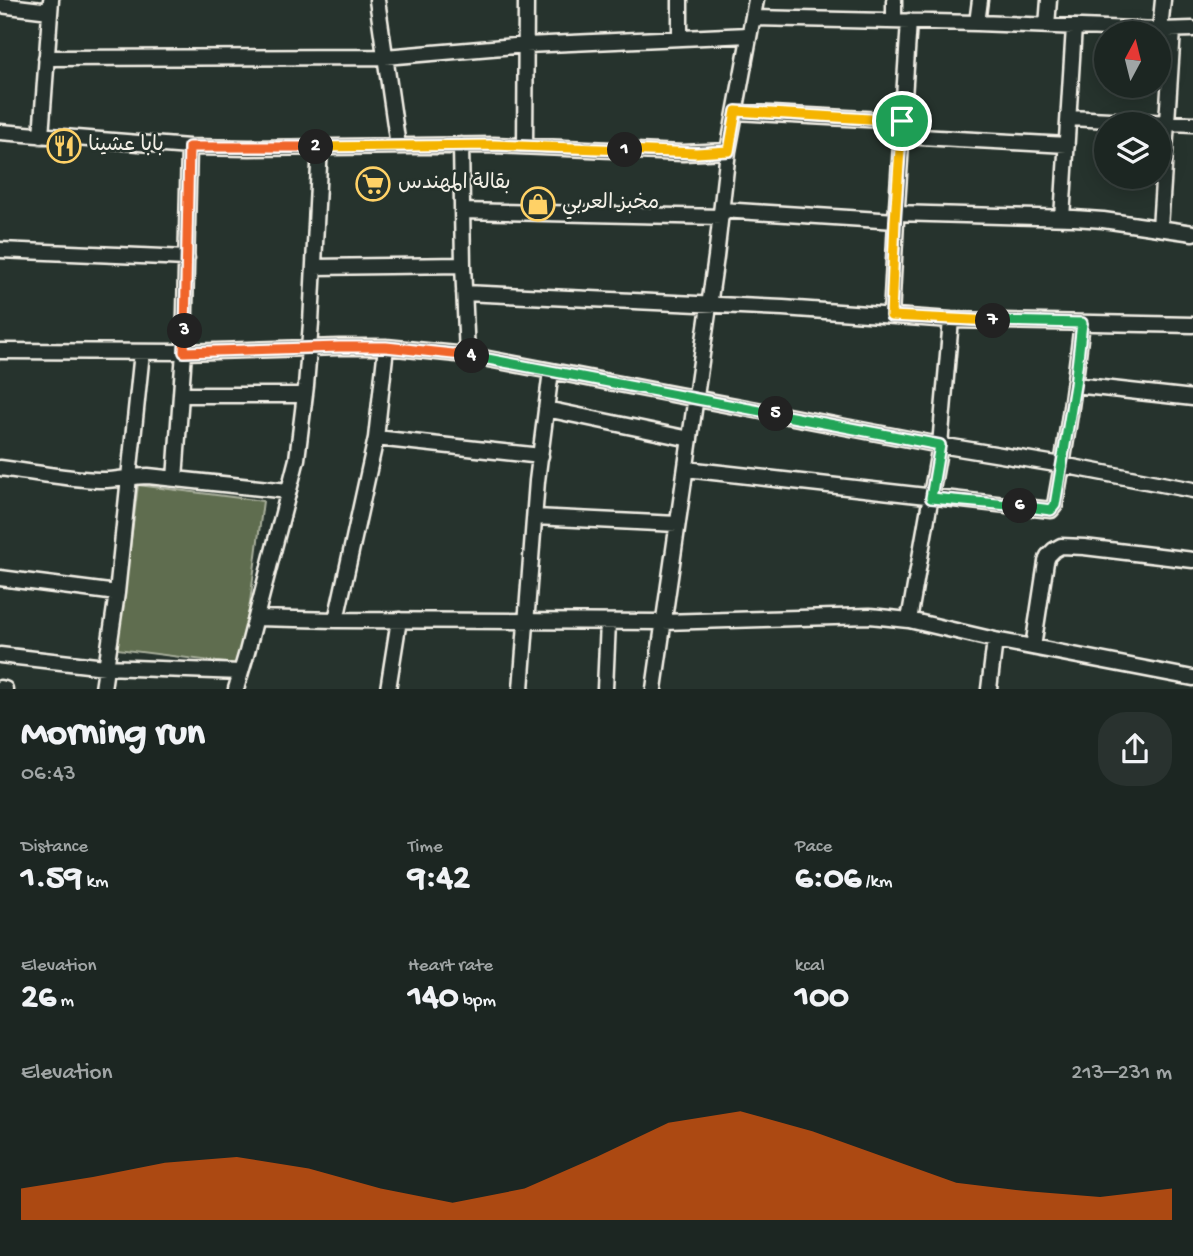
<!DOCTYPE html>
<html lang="en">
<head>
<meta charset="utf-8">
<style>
	:root { --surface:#1c2622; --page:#29322f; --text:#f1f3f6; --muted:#a0a5a5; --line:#3a4340; --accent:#ea580c }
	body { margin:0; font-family:"Gochi Hand","Playpen Sans Arabic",sans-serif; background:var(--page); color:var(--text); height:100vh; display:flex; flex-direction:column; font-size:26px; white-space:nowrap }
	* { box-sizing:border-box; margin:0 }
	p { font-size:23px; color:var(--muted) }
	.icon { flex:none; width:38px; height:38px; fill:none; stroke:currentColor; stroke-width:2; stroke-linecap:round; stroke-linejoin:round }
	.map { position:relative; height:689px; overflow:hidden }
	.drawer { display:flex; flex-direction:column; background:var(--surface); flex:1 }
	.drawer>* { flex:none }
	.needle { width:46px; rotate:7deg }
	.buttons { position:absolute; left:1094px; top:21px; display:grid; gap:14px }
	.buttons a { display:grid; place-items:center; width:77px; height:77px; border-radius:50%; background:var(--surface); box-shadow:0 4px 18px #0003,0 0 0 2px var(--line); font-size:35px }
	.pin { position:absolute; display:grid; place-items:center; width:60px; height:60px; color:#fff; margin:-30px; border:4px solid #fff; border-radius:50%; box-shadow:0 2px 7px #0007 }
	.km { position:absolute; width:35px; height:35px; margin:-18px; border-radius:50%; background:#222; color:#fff; font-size:19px; line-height:35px; text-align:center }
	.round { display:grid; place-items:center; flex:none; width:74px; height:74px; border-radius:28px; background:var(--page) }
	.headline { display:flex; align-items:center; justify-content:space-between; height:119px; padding:0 21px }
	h1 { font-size:38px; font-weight:700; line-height:52px }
	.stats { display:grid; grid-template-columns:repeat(3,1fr); gap:10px; height:119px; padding:7px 21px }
	.stats div { display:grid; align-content:center }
	.stats b { font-size:35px; font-weight:700 }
	.stats small { font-size:19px; font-weight:400 }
	.stats p { font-size:19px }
	.chart { height:196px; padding:14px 21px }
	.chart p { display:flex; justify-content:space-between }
	.chart svg { width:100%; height:126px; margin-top:7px; fill:var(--accent); opacity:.7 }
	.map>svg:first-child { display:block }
</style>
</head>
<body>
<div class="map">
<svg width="1193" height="689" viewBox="0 0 1193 689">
	<rect width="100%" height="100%" fill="#26332d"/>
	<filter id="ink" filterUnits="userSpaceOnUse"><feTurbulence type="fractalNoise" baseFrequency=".0143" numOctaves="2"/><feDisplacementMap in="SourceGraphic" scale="14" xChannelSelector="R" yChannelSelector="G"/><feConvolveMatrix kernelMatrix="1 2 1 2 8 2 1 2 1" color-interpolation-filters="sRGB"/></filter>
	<g filter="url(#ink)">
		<path fill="#5e6d4f" stroke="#a9af9c" stroke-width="2" d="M 138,485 L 263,501 L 242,665 L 117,649 Z"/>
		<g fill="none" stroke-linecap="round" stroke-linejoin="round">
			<defs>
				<path id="minor" d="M 377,0 L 398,146
					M 0,5 L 50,11
					M 753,18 L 977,23 L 1160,30 L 1193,29
					M 894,21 L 894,0
					M 977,23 L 980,0
					M 1047,26 L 1049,0
					M 1160,30 L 1163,0
					M 680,38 L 680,0
					M 46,58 L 385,57 L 526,45 L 749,35
					M 736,112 L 902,121
					M 1069,118 L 1193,124
					M 0,132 L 189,147 L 250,148 L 494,145 L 683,153 L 728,151
					M 41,136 L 51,0
					M 902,136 L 1067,145
					M 461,145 L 463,265 L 467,355
					M 525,146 L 526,0
					M 722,210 L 896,221
					M 462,211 L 721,217
					M 896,213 L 1074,218 L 1103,220 L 1193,233
					M 1062,218 L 1074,27
					M 1160,228 L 1173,30
					M 0,250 L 187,258
					M 314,267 L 463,265
					M 464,293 L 783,308 L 951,320 L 1193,325
					M 891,316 L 896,221 L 909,21
					M 0,351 L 184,352 L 339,347 L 386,347 L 467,355 L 940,445 L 1062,465 L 1193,490
					M 1075,385 L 1193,398
					M 182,395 L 305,395
					M 546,409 L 690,439
					M 376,438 L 541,456
					M 0,468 C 32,472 66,479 99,480 C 115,481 131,476 148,476 L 288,491
					M 686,469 L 1051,510 L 1055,505 C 1066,445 1075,384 1082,323
					M 175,479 L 184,352 L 189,147
					M 535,517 L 677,524
					M 0,578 L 117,593
					M 256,618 L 336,620 L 663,622 L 870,616 L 909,620 L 995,640 L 1193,678
					M 336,620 L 376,438 L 386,347
					M 909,620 L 940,445 L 951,320
					M 1033,647 L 1046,562 L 1048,556 L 1054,550 L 1061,546 L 1084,547 L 1193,560
					M 0,655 L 105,667 L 241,672
					M 0,688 L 5,689
					M 103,689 L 117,593 L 142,352
					M 236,689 L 247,652 L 297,459 L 306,386 L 311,323 L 320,146
					M 388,689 L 399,620
					M 521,689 L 537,481 L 551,371
					M 605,689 L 608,622
					M 654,689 L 716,257 L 728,151 L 756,0
					M 989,689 L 995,640"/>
			</defs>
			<use href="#minor" stroke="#f4f1e8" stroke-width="19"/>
			<use href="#minor" stroke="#26332d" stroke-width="14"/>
		</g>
	</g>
	<g fill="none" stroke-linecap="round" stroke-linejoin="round" filter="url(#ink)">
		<defs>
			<path id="split-1" d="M 625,150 L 696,153 L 729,151 L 736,111 L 902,121"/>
			<path id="split-2" d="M 316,147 L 494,145 L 625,150"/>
			<path id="split-3" d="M 185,331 L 189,147 L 316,147"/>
			<path id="split-4" d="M 185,331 L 184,352 L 339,347 L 386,347 L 472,356"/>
			<path id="split-5" d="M 472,356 L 776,414"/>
			<path id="split-6" d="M 776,414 L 940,445 L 931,498 L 1020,506"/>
			<path id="split-7" d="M 993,321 L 1082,323 L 1075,385 L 1055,505 L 1051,510 L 1020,506"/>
			<path id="split-8" d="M 902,121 L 895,221 L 891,316 L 993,321"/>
		</defs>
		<use href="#split-1" stroke="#fff" stroke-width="14"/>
		<use href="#split-2" stroke="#fff" stroke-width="14"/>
		<use href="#split-3" stroke="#fff" stroke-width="14"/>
		<use href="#split-4" stroke="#fff" stroke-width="14"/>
		<use href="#split-5" stroke="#fff" stroke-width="14"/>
		<use href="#split-6" stroke="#fff" stroke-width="14"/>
		<use href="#split-7" stroke="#fff" stroke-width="14"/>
		<use href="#split-8" stroke="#fff" stroke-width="14"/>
		<use href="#split-1" stroke="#f5b400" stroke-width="9"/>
		<use href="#split-2" stroke="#f5b400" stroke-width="9"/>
		<use href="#split-3" stroke="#f0652b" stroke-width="9"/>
		<use href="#split-4" stroke="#f0652b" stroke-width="9"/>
		<use href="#split-5" stroke="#22a559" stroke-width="9"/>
		<use href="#split-6" stroke="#22a559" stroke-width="9"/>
		<use href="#split-7" stroke="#22a559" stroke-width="9"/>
		<use href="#split-8" stroke="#f5b400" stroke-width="9"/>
	</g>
	<defs>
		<symbol id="restaurant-ring" viewBox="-11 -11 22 22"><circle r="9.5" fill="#26332d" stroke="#ffd166" stroke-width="1.5"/><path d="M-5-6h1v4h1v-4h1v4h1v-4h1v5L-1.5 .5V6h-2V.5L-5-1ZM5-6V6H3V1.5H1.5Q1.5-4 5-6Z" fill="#ffd166"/></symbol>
		<symbol id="supermarket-ring" viewBox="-11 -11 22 22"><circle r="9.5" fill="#26332d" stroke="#ffd166" stroke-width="1.5"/><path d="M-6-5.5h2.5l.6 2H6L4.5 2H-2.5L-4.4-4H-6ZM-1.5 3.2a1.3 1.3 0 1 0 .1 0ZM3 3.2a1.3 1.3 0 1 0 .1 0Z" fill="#ffd166"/></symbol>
		<symbol id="shop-ring" viewBox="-11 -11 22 22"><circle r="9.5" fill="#26332d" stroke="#ffd166" stroke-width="1.5"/><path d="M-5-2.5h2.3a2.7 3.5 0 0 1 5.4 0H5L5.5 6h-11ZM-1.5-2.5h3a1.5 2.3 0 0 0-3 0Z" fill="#ffd166"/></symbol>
	</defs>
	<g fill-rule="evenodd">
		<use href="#restaurant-ring" x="45" y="127" width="38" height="38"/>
		<use href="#supermarket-ring" x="354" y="165" width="38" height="38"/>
		<use href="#shop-ring" x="519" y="185" width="38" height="38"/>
	</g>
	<g text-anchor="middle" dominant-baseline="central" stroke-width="5" stroke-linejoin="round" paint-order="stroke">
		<g font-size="21" fill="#f4f1e8" stroke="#26332d" text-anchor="start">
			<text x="88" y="146">بابا عشينا</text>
			<text x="398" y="184">بقالة المهندس</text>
			<text x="562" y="204">مخبز العربي</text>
		</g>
	</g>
</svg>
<div class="buttons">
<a><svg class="needle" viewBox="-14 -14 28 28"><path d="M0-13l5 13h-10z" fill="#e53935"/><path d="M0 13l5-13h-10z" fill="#a0a5a5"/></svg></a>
<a><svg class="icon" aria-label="layers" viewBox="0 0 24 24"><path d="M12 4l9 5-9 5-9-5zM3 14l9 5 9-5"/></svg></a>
</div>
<div class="pin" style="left:902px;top:121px;background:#1e9e55"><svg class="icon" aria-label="arrive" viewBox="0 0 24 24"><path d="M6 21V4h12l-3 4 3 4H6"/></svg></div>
<b class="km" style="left:625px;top:150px">1</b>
<b class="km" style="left:316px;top:147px">2</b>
<b class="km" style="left:185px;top:331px">3</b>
<b class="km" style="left:472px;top:356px">4</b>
<b class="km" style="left:776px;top:414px">5</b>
<b class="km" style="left:1020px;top:506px">6</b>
<b class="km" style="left:993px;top:321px">7</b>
</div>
<section class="drawer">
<div class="headline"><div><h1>Morning run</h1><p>06:43</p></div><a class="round"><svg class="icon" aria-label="share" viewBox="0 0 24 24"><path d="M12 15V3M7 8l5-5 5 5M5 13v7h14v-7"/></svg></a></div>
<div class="stats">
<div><p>Distance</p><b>1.59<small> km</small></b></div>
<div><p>Time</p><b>9:42</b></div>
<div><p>Pace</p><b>6:06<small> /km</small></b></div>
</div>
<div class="stats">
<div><p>Elevation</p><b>26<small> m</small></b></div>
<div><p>Heart rate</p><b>140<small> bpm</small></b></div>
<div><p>kcal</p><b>100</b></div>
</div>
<div class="chart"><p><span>Elevation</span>213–231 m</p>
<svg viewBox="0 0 160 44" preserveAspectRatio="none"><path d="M0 44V33L10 29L20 24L30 22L40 26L50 33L60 38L70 33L80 22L90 10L100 6L110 13L120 22L130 31L140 34L150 36L160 33V44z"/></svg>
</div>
</section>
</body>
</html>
